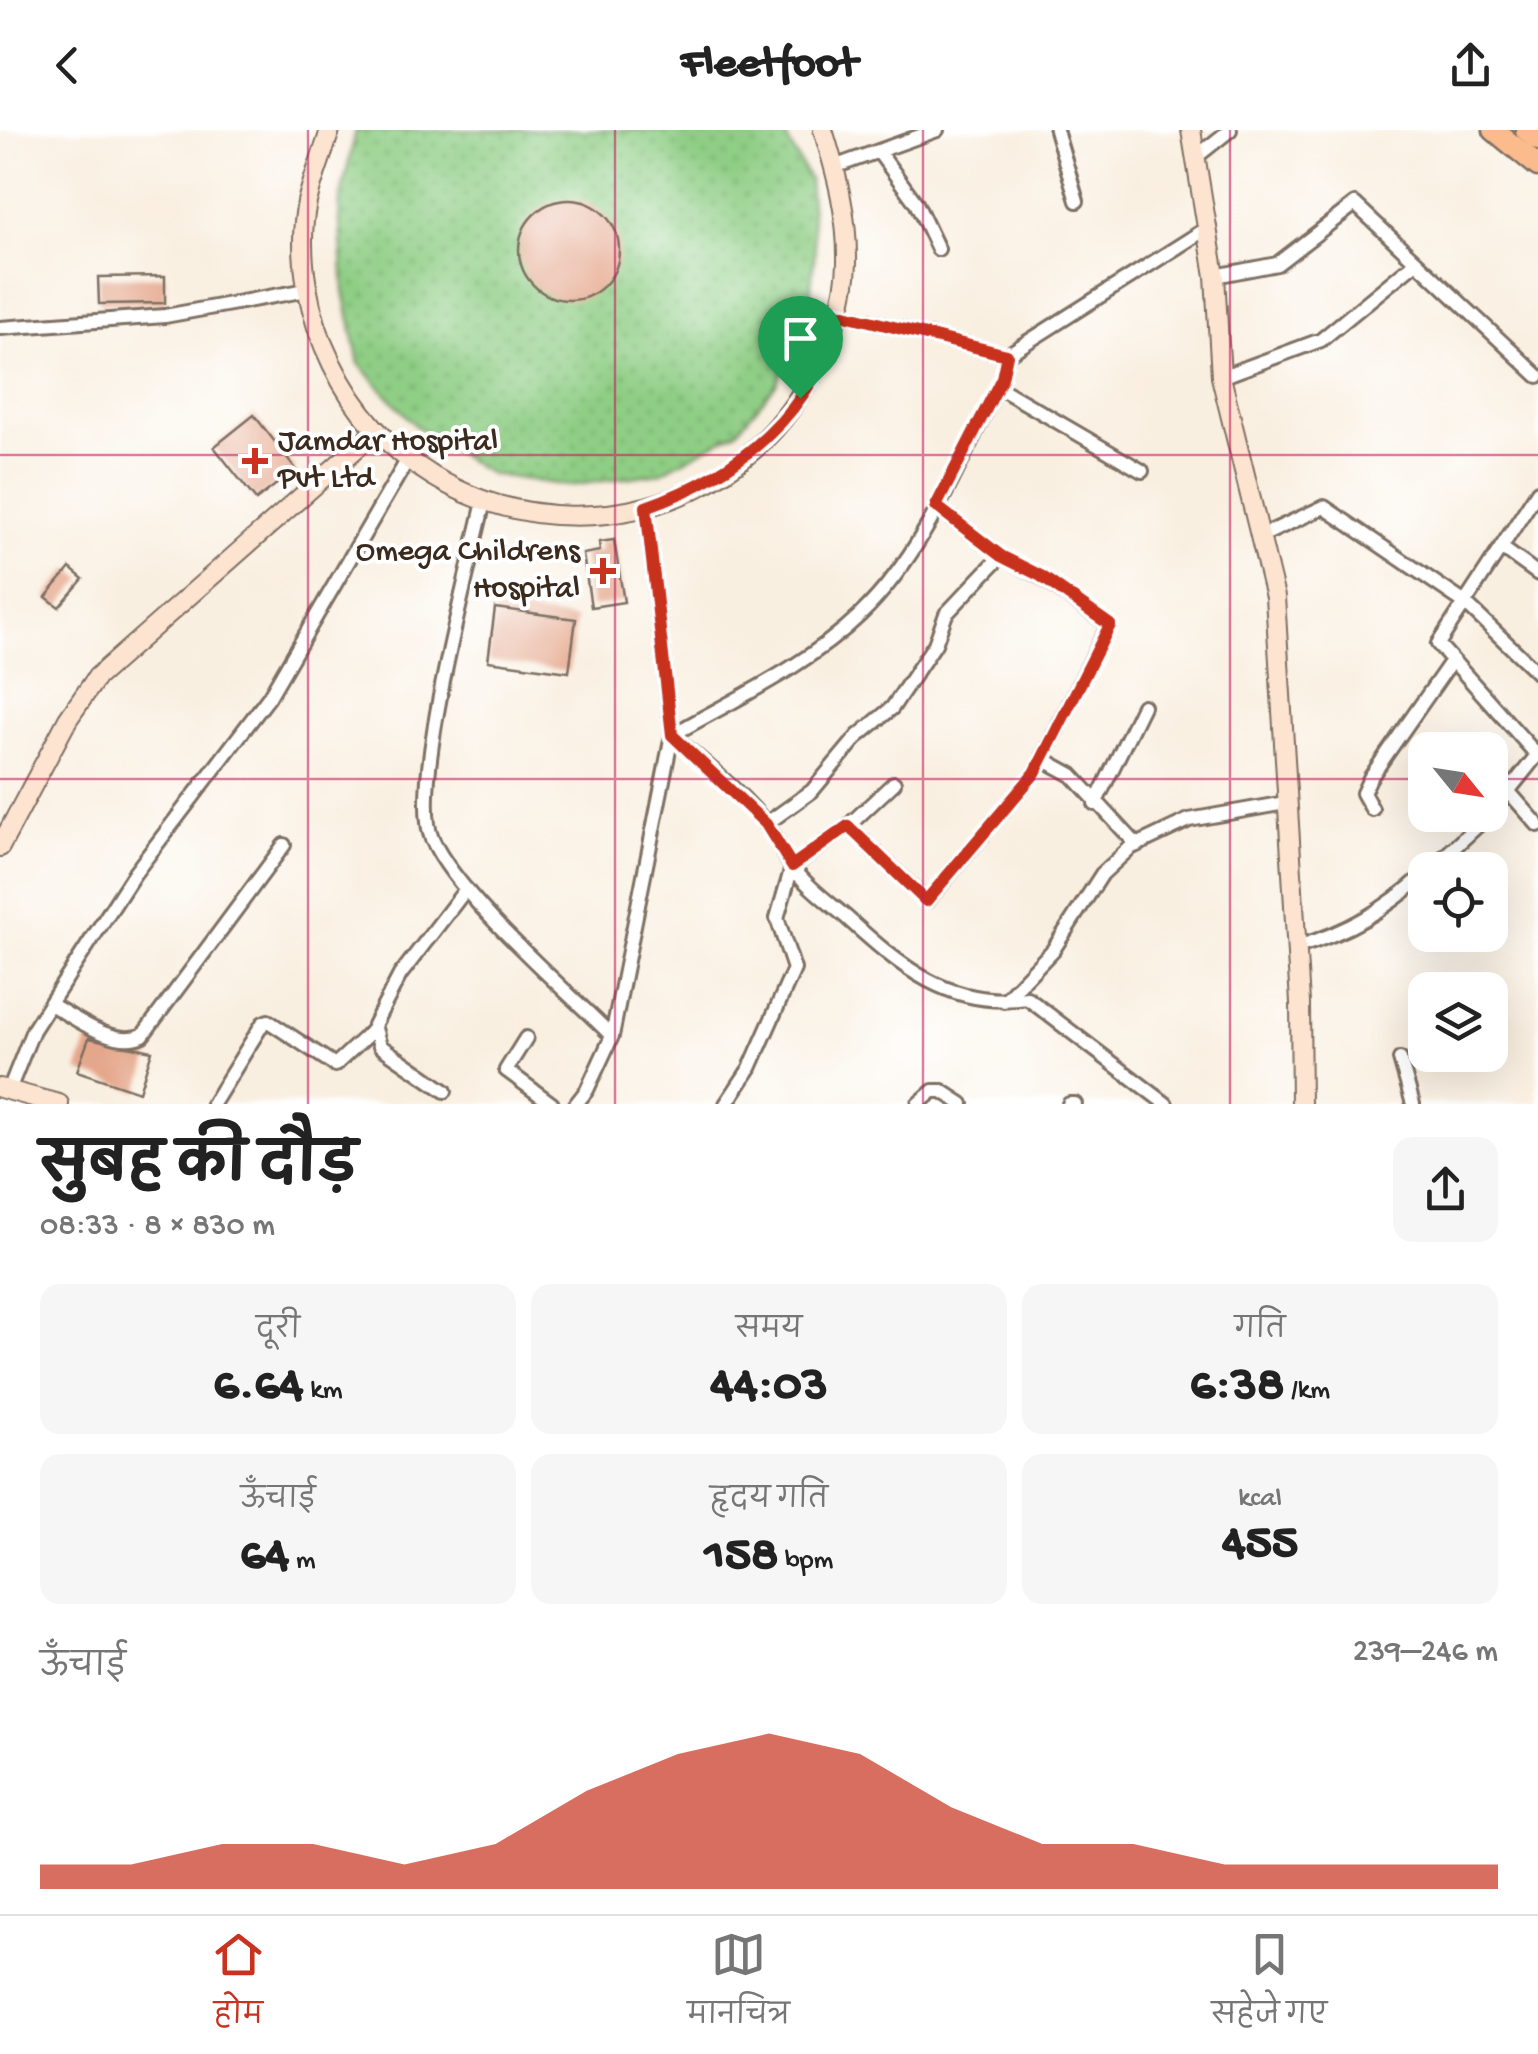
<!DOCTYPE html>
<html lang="hi">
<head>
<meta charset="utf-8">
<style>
	:root { --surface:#fff; --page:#f6f6f6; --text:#222; --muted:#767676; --line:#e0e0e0; --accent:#c8321e }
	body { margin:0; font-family:"Gochi Hand","Playpen Sans Deva",sans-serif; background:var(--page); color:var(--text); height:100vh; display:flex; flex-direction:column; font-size:38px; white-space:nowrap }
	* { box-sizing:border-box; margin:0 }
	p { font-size:32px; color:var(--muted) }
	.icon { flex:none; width:55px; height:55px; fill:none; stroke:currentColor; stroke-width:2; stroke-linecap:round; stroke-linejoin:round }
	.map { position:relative; height:974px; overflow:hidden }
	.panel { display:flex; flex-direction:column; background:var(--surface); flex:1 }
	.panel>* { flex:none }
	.needle { width:65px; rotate:120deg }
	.controls { position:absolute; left:1408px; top:602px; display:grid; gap:20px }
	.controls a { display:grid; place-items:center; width:100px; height:100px; border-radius:20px; background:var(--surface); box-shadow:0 10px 40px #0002; font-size:50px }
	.pin { position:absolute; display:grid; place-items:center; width:85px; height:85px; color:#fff; margin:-102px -42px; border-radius:50% 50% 50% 0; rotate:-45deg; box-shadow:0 0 10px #0007 }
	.pin .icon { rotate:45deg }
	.round { display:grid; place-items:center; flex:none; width:105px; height:105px; border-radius:20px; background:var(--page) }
	.summary { display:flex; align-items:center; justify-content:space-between; height:170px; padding:0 40px }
	h1 { font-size:55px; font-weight:700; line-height:75px }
	.stats { display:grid; grid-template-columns:repeat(3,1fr); gap:15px; height:170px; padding:10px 40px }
	.stats div { display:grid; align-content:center; border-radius:20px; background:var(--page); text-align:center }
	.stats b { font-size:50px; font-weight:700 }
	.stats small { font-size:28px; font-weight:400 }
	.stats p { font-size:28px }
	.chart { height:280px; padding:20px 40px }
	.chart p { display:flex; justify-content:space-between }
	.chart svg { width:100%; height:180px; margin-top:10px; fill:var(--accent); opacity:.7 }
	header { display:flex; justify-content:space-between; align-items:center; height:130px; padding:0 40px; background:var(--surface); font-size:45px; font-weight:700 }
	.dock { display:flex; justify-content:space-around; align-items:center; height:140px; border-top:2px solid var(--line); background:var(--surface); font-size:28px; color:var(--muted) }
	.dock a { display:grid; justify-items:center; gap:5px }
	.dock .active { color:var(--accent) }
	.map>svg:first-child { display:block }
</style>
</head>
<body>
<header><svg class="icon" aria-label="back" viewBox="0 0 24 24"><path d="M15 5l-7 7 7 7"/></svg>Fleetfoot<svg class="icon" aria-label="share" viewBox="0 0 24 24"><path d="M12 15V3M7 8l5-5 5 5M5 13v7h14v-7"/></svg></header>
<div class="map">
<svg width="1538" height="974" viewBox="0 0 1538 974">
	<defs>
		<pattern id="grass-dots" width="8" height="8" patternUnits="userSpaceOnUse" patternTransform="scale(2.5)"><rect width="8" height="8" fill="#8fce85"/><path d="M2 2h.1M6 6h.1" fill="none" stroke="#7cb172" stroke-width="1.8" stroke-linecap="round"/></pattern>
	</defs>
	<rect width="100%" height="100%" fill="#fff"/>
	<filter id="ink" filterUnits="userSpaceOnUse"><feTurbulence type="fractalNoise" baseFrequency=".01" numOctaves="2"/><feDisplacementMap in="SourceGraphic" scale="20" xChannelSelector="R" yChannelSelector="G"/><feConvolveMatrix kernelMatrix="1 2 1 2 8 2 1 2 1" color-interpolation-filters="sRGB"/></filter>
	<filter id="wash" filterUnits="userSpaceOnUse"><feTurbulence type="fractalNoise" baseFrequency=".0048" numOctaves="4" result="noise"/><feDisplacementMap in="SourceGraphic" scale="40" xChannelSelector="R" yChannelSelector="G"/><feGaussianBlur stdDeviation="2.25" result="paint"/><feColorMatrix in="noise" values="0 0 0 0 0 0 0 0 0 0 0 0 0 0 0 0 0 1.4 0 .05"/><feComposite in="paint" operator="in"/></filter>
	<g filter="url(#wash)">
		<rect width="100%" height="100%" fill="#f9efe0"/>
		<path fill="url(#grass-dots)" stroke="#657c52" stroke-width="2.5" d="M 356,0 L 782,0 L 809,49 L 815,122 L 808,182 L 777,253 L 737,301 L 660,343 L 568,356 L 489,344 L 416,296 L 359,234 L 344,161 L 339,75 Z"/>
		<g id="blocks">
			<path fill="#e5a78c" d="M519 120a50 50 0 1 1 100 0a50 50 0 1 1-100 0Z
				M 165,146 L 165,173 L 99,174 L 98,147 Z
				M 254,285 L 296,339 L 256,370 L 214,317 Z
				M 614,410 L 624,472 L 591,477 L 583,424 L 600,421 L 599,412 Z
				M 70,438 L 83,449 L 59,477 L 46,467 Z
				M 495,478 L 576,489 L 569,542 L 488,531 Z
				M 89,908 L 152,921 L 139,962 L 77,941 Z"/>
		</g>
	</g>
	<g filter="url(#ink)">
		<use href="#blocks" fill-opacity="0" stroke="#7e6f62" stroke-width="2.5"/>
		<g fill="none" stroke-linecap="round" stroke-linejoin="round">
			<defs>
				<path id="street" d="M 1056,0 L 1077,71
					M 878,21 L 916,73 L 938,119
					M 1196,27 L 1230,0
					M 834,37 L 937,0
					M 1215,146 L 1277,134 L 1355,74 L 1538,246
					M 837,183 L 1007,225 L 1209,97
					M 0,198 L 165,186 L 307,160
					M 1221,247 L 1321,210 L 1416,132
					M 998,257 L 1142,341
					M 484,371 C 470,437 409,657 432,709 C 458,767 563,857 612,906 L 672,605 L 646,377
					M 1259,407 L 1324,377 L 1465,473 L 1538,543
					M 1502,418 L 1538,444
					M 672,605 C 703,633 741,661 767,695 C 776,707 782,722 790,734 C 805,755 827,771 846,787 C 900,836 949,879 1027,868 L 1166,974
					M 672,605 C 735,569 807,536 860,485 C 926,422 961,328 1002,248 L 1007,225
					M 1537,625 L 1438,514 L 1538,361
					M 1043,629 L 1072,645 L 1137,715
					M 1509,662 L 1538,695
					M 1095,674 L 1143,576
					M 1372,679 L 1363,663 L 1370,648 L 1451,532
					M 1490,684 L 1538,624
					M 766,694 L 812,661 L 858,606 L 892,578 L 935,514 L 946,484 L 1001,426
					M 848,696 L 927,771 L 1035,643 L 1109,495 L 1041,447 L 1001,426 L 936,376
					M 1430,740 L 1489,685
					M 1297,817 C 1348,802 1385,780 1425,744
					M 1004,871 L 1053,820 L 1102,744 L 1130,718 L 1189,690 L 1285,673
					M 50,874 C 76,888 114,918 143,905 L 284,715
					M 526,908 L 506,940 L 552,974
					M 1400,929 L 1413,974
					M 9,960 L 33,900 L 134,744 L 269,567 L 408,329
					M 445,961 L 380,916 L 374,895 L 400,845 L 466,759
					M 213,974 L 263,893 L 268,891 L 335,935 L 374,899
					M 576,974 L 587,960 L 612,906
					M 726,974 L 750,938 L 794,839 L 777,788 L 792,737 L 848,696 L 894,653
					M 918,974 L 933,961 L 942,961 L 962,974
					M 1069,974 L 1075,974"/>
				<path id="secondary" d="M 330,0 C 323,24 313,48 307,72 C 296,124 309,188 332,234 C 427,432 714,438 814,241 C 831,209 846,170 847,133 C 848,86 837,45 823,0
					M 1191,0 L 1215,146 L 1221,247 L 1275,467 L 1300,873 L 1301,974
					M 0,717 L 68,589 L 97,547 L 376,301
					M 0,958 L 59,974"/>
				<path id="primary" d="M 1494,0 L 1538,36
					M 1526,0 L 1538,10"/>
			</defs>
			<use href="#street" stroke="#7e6f62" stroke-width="18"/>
			<use href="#secondary" stroke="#7e6f62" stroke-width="22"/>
			<use href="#primary" stroke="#7e6f62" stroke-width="25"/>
			<use href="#street" stroke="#fff" stroke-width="12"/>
			<use href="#secondary" stroke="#fde4d1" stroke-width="18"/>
			<use href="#primary" stroke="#fbbb8d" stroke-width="20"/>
		</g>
	</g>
	<g fill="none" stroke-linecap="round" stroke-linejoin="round" filter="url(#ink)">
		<defs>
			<path id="route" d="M 837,183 L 1007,225 L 1002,248 L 936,376 L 1001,426 L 1041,446 L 1110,495 L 1035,643 L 926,771 L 848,696 L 792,736 L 766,694 L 672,605 L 646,377 C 737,345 817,282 837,183 Z"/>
		</defs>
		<use href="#route" stroke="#fff" stroke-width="20"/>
		<use href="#route" stroke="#c8321e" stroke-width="12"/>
	</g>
	<path fill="none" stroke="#c2185b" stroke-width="2.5" stroke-opacity="0.55" d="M 308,0 L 308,974M 615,0 L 615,974M 923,0 L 923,974M 1230,0 L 1230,974M 0,325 L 1538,325M 0,649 L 1425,649M 1490,649 L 1538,649"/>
	<g fill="#c8321e" stroke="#fff" stroke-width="4">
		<path d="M250 316h10v10h10v10h-10v10h-10v-10h-10v-10h10z"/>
		<path d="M598 426h10v10h10v10h-10v10h-10v-10h-10v-10h10z"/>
	</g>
	<g text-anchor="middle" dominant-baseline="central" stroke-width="8" stroke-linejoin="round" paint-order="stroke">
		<g font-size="32" fill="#3b2a1e" stroke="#fff" text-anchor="start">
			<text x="278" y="313">Jamdar Hospital<tspan x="278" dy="37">Pvt Ltd</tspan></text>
			<text x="580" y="423" text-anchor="end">Omega Childrens<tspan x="580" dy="37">Hospital</tspan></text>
		</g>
	</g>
</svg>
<div class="controls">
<a><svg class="needle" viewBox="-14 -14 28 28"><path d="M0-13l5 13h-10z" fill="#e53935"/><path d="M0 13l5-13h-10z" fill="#767676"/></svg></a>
<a><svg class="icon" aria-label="locate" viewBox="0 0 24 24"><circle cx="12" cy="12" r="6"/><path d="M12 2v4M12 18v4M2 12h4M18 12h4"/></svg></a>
<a><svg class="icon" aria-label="layers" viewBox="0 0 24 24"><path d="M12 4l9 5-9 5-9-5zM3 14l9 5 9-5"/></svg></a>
</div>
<div class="pin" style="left:800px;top:268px;background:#1e9e55"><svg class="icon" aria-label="arrive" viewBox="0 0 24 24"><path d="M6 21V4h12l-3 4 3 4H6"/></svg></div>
</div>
<section class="panel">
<div class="summary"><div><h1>सुबह की दौड़</h1><p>08:33 · 8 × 830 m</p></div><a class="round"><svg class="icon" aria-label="share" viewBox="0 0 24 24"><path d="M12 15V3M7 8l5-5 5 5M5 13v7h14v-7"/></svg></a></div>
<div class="stats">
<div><p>दूरी</p><b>6.64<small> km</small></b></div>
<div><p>समय</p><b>44:03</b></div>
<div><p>गति</p><b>6:38<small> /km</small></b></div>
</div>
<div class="stats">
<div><p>ऊँचाई</p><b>64<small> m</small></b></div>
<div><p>हृदय गति</p><b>158<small> bpm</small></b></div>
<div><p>kcal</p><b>455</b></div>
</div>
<div class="chart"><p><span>ऊँचाई</span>239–246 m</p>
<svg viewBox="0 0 160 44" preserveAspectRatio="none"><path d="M0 44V38L10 38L20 33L30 33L40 38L50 33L60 20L70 11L80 6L90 11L100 24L110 33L120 33L130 38L140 38L150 38L160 38V44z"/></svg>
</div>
</section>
<nav class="dock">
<a class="active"><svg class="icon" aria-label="home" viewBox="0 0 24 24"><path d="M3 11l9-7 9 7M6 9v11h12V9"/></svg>होम</a>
<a><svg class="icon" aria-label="map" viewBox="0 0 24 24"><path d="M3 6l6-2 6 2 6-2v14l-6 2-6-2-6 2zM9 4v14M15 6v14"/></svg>मानचित्र</a>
<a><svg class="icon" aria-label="saved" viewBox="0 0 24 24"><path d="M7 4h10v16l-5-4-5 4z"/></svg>सहेजे गए</a>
</nav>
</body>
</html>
